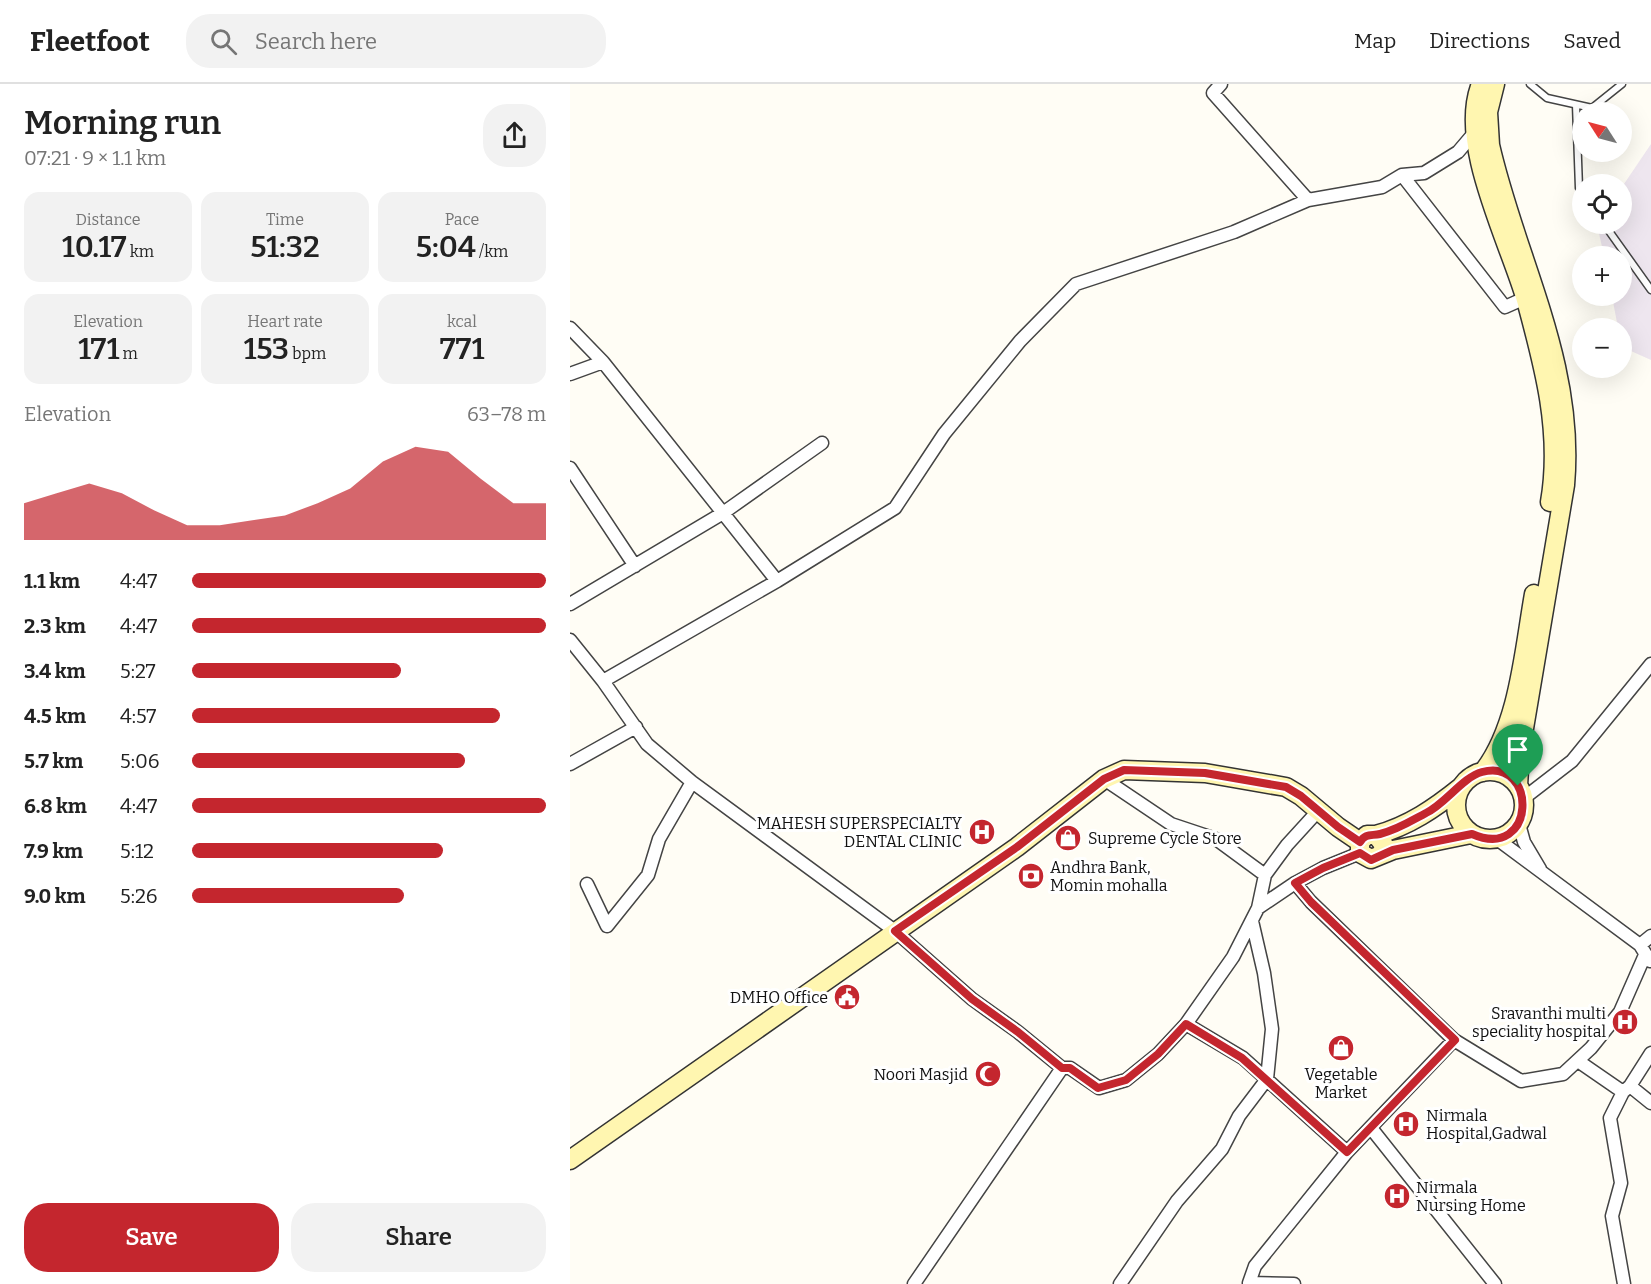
<!DOCTYPE html>
<html lang="en">
<head>
<meta charset="utf-8">
<style>
	:root { --surface:#fff; --page:#f2f2f2; --text:#222; --muted:#767676; --line:#e0e0e0; --accent:#c4262e }
	body { margin:0; font-family:Bitter,serif; background:var(--page); color:var(--text); height:100vh; display:flex; flex-direction:column; font-size:22px; white-space:nowrap }
	* { box-sizing:border-box; margin:0 }
	p { font-size:20px; color:var(--muted) }
	.icon { flex:none; width:33px; height:33px; fill:none; stroke:currentColor; stroke-width:2; stroke-linecap:round; stroke-linejoin:round }
	.map { position:relative; flex:1; overflow:hidden }
	.panel { display:flex; flex-direction:column; background:var(--surface); width:570px }
	.panel>* { flex:none }
	.needle { width:39px; rotate:306deg }
	.tools { position:absolute; left:1002px; top:18px; display:grid; gap:12px }
	.tools a { display:grid; place-items:center; width:60px; height:60px; border-radius:50%; background:var(--surface); box-shadow:0 6px 24px #0002; font-size:30px }
	.pin { position:absolute; display:grid; place-items:center; width:51px; height:51px; color:#fff; margin:-62px -26px; border-radius:50% 50% 50% 0; rotate:-45deg; box-shadow:0 0 6px #0007 }
	.pin .icon { rotate:45deg }
	.round { display:grid; place-items:center; flex:none; width:63px; height:63px; border-radius:24px; background:var(--page) }
	.head { display:flex; align-items:center; justify-content:space-between; height:102px; padding:0 24px }
	h1 { font-size:33px; font-weight:600; line-height:45px }
	.metrics { display:grid; grid-template-columns:repeat(3,1fr); gap:9px; height:102px; padding:6px 24px }
	.metrics div { display:grid; align-content:center; border-radius:15px; background:var(--page); text-align:center }
	.metrics b { font-size:30px; font-weight:600 }
	.metrics small { font-size:16px; font-weight:400 }
	.metrics p { font-size:16px }
	.chart { height:168px; padding:12px 24px }
	.chart p { display:flex; justify-content:space-between }
	.chart svg { width:100%; height:108px; margin-top:6px; fill:var(--accent); opacity:.7 }
	.action { display:flex; gap:12px; margin-top:auto; padding:12px 24px }
	.action a { flex:1; height:69px; border-radius:24px; background:var(--accent); color:#fff; font-size:24px; font-weight:600; line-height:69px; text-align:center }
	.action a+a { background:var(--page); color:var(--text) }
	ul { padding:0 24px; list-style:none; font-size:20px }
	li { display:grid; grid-template-columns:96px 72px 1fr; align-items:center; height:45px }
	li i { height:15px; border-radius:8px; background:var(--accent) }
	header { display:flex; align-items:center; gap:36px; box-sizing:border-box; height:84px; padding:0 30px; background:var(--surface); border-bottom:2px solid var(--line) }
	header strong { font-size:28px }
	nav { display:flex; gap:33px; margin-inline-start:auto; font-size:21px }
	.search { width:420px; height:54px; background:var(--page); display:flex; align-items:center; gap:15px; box-sizing:border-box; padding:0 21px; border-radius:24px; color:var(--muted); font-size:22px }
	main { display:flex; flex:1; min-height:0 }
	.map>svg:first-child { display:block }
</style>
</head>
<body>
<header>
<strong>Fleetfoot</strong>
<div class="search"><svg class="icon" aria-label="search" viewBox="0 0 24 24"><circle cx="10" cy="10" r="6"/><path d="M15 15l6 6"/></svg>Search here</div>
<nav><a>Map</a><a>Directions</a><a>Saved</a></nav>
</header>
<main>
<section class="panel">
<div class="head"><div><h1>Morning run</h1><p>07:21 · 9 × 1.1 km</p></div><a class="round"><svg class="icon" aria-label="share" viewBox="0 0 24 24"><path d="M12 15V3M7 8l5-5 5 5M5 13v7h14v-7"/></svg></a></div>
<div class="metrics">
<div><p>Distance</p><b>10.17<small> km</small></b></div>
<div><p>Time</p><b>51:32</b></div>
<div><p>Pace</p><b>5:04<small> /km</small></b></div>
</div>
<div class="metrics">
<div><p>Elevation</p><b>171<small> m</small></b></div>
<div><p>Heart rate</p><b>153<small> bpm</small></b></div>
<div><p>kcal</p><b>771</b></div>
</div>
<div class="chart"><p><span>Elevation</span>63–78 m</p>
<svg viewBox="0 0 160 44" preserveAspectRatio="none"><path d="M0 44V29L10 25L20 21L30 25L40 32L50 38L60 38L70 36L80 34L90 29L100 23L110 12L120 6L130 8L140 19L150 29L160 29V44z"/></svg>
</div>
<ul>
<li><b>1.1 km</b>4:47<i style="width:100%"></i></li>
<li><b>2.3 km</b>4:47<i style="width:100%"></i></li>
<li><b>3.4 km</b>5:27<i style="width:59%"></i></li>
<li><b>4.5 km</b>4:57<i style="width:87%"></i></li>
<li><b>5.7 km</b>5:06<i style="width:77%"></i></li>
<li><b>6.8 km</b>4:47<i style="width:100%"></i></li>
<li><b>7.9 km</b>5:12<i style="width:71%"></i></li>
<li><b>9.0 km</b>5:26<i style="width:60%"></i></li>
</ul>
<div class="action"><a>Save</a><a>Share</a></div>
</section>
<div class="map">
<svg width="1081" height="1200" viewBox="0 0 1081 1200">
	<rect width="100%" height="100%" fill="#fffdf5"/>
	<path fill="#eee6ef" d="M 1081,60 L 1081,276 L 1052,263 L 1052,244 L 1048,244 L 1042,212 L 1052,212 L 1052,172 L 1034,172 L 1027,140 L 1052,140 L 1052,103 Z"/>
	<g fill="none" stroke-linecap="round" stroke-linejoin="round">
		<defs>
			<path id="service" d="M 960,0 L 977,14 L 1022,24 L 1052,0
				M 1006,21 L 1009,104 L 1012,109
				M 1034,140 L 1081,206"/>
			<path id="minor" d="M 651,0 L 643,9 L 738,116
				M 832,91 L 935,223 L 955,214
				M 0,244 L 33,278
				M 0,290 L 33,278 L 207,497
				M 0,384 L 65,482
				M 0,520 L 153,429 L 252,359
				M 0,556 L 33,597
				M 0,680 L 66,643
				M 534,695 L 601,740 L 646,755 L 695,791 L 688,824
				M 954,714 L 1002,677 L 1081,580
				M 949,740 L 954,758 L 970,785
				M 927,755 L 1070,861 L 1080,877
				M 790,769 L 753,784 L 725,799 L 741,818 L 884,956 L 951,997 L 993,990 L 1021,964 L 1050,928 L 1075,871
				M 695,791 L 717,761 L 748,727
				M 725,799 L 688,824 L 663,873 L 616,940 L 673,974 L 777,1068 L 884,956
				M 17,800 L 37,842 L 78,791 L 89,755 L 122,698
				M 1070,861 L 1081,852
				M 616,940 L 588,970 L 556,996 L 529,1004 L 500,984 L 492,984 L 448,948 L 402,915 L 325,847 L 122,698 L 77,660 L 33,597 L 207,497 L 325,424 L 374,350 L 450,257 L 506,200 L 664,148 L 738,116 L 812,103 L 832,91 L 854,89 L 888,68 L 905,48
				M 1008,977 L 1053,1008 L 1040,1034 L 1051,1099 L 1042,1132 L 1054,1200
				M 1060,1002 L 1081,1019
				M 1053,1008 L 1060,1002 L 1081,969
				M 801,1044 L 925,1200
				M 344,1200 L 492,984
				M 550,1200 L 607,1117 L 652,1065 L 669,1032 L 697,995 L 702,945 L 694,889 L 682,837
				M 724,1200 L 679,1199 L 685,1182 L 777,1068"/>
			<path id="secondary" d="M 911,0 C 887,59 939,157 956,216 C 974,282 992,349 980,418
				M 925,0 L 918,28 L 920,61 C 946,176 1006,278 995,401 L 950,668 L 948,702
				M886 721a34 34 0 1 1 68 0a34 34 0 1 1-68 0Z
				M 913,688 C 949,642 954,566 964,510
				M 806,751 C 839,742 865,724 891,703
				M 812,769 L 814,761 L 806,751 L 797,751 L 790,758 L 790,769 L 801,775 L 823,766 L 901,750
				M 0,1076 L 447,763 L 534,695 L 554,686 L 635,689 L 716,703 L 731,712 L 768,743 L 790,758"/>
		</defs>
		<use href="#service" stroke="#444" stroke-width="9"/>
		<use href="#minor" stroke="#444" stroke-width="15"/>
		<use href="#secondary" stroke="#333" stroke-width="21"/>
		<use href="#service" stroke="#fff" stroke-width="6"/>
		<use href="#minor" stroke="#fff" stroke-width="12"/>
		<use href="#secondary" stroke="#fff6b0" stroke-width="18"/>
	</g>
	<g fill="none" stroke-linecap="round" stroke-linejoin="round">
		<defs>
			<path id="route" d="M 554,686 L 635,689 L 716,703 L 731,712 L 768,743 L 790,758 C 796,749 801,752 810,750 C 827,746 841,737 856,729 C 875,720 893,693 912,688 C 968,673 967,778 902,750 L 823,766 L 801,776 L 790,769 L 753,784 L 725,799 L 741,818 L 885,956 L 777,1068 L 672,974 L 616,940 L 588,970 L 556,996 L 528,1004 L 500,984 L 492,984 L 448,948 L 402,915 L 325,847 L 447,763 L 534,695 Z"/>
		</defs>
		<use href="#route" stroke="#fff" stroke-width="12"/>
		<use href="#route" stroke="#c4262e" stroke-width="8"/>
	</g>
	<defs>
		<symbol id="hospital-disc" viewBox="-11 -11 22 22"><circle r="9.5" fill="#c4262e" stroke="#fff"/><path d="M-5-5h3v3.5h4V-5h3V5h-3V1.5h-4V5h-3Z" fill="#fff"/></symbol>
		<symbol id="shop-disc" viewBox="-11 -11 22 22"><circle r="9.5" fill="#c4262e" stroke="#fff"/><path d="M-5-2.5h2.3a2.7 3.5 0 0 1 5.4 0H5L5.5 6h-11ZM-1.5-2.5h3a1.5 2.3 0 0 0-3 0Z" fill="#fff"/></symbol>
		<symbol id="bank-disc" viewBox="-11 -11 22 22"><circle r="9.5" fill="#c4262e" stroke="#fff"/><path d="M-6-4H6V4H-6ZM0-2.3a2.3 2.3 0 1 0 0 4.6a2.3 2.3 0 1 0 0-4.6Z" fill="#fff"/></symbol>
		<symbol id="civic-disc" viewBox="-11 -11 22 22"><circle r="9.5" fill="#c4262e" stroke="#fff"/><path d="M-.6-6.5H3V-4.5H.6V-3L4-1V1h2V6H-6V1h2V-1L-.6-3ZM-1.2 2.5V6h2.4V2.5Z" fill="#fff"/></symbol>
		<symbol id="mosque-disc" viewBox="-11 -11 22 22"><circle r="9.5" fill="#c4262e" stroke="#fff"/><path d="M3.5-4.9A6 6 0 1 0 3.5 4.9A5 5 0 1 1 3.5-4.9Z" fill="#fff"/></symbol>
	</defs>
	<g fill-rule="evenodd">
		<use href="#hospital-disc" x="397" y="733" width="30" height="30"/>
		<use href="#shop-disc" x="483" y="739" width="30" height="30"/>
		<use href="#bank-disc" x="446" y="777" width="30" height="30"/>
		<use href="#civic-disc" x="262" y="898" width="30" height="30"/>
		<use href="#hospital-disc" x="1040" y="923" width="30" height="30"/>
		<use href="#shop-disc" x="756" y="949" width="30" height="30"/>
		<use href="#mosque-disc" x="403" y="975" width="30" height="30"/>
		<use href="#hospital-disc" x="821" y="1025" width="30" height="30"/>
		<use href="#hospital-disc" x="812" y="1097" width="30" height="30"/>
	</g>
	<g text-anchor="middle" dominant-baseline="central" stroke-width="6" stroke-linejoin="round" paint-order="stroke">
		<g font-size="16" fill="#111" stroke="#fff" text-anchor="end">
			<text x="392" y="739">MAHESH SUPERSPECIALTY<tspan x="392" dy="18">DENTAL CLINIC</tspan></text>
			<text x="518" y="754" text-anchor="start">Supreme Cycle Store</text>
			<text x="480" y="783" text-anchor="start">Andhra Bank,<tspan x="480" dy="18">Momin mohalla</tspan></text>
			<text x="258" y="913">DMHO Office</text>
			<text x="1036" y="929">Sravanthi multi<tspan x="1036" dy="18">speciality hospital</tspan></text>
			<text x="398" y="990">Noori Masjid</text>
			<text x="771" y="990" text-anchor="middle">Vegetable<tspan x="771" dy="18">Market</tspan></text>
			<text x="856" y="1031" text-anchor="start">Nirmala<tspan x="856" dy="18">Hospital,Gadwal</tspan></text>
			<text x="846" y="1103" text-anchor="start">Nirmala<tspan x="846" dy="18">Nursing Home</tspan></text>
		</g>
	</g>
</svg>
<div class="tools">
<a><svg class="needle" viewBox="-14 -14 28 28"><path d="M0-13l5 13h-10z" fill="#e53935"/><path d="M0 13l5-13h-10z" fill="#767676"/></svg></a>
<a><svg class="icon" aria-label="locate" viewBox="0 0 24 24"><circle cx="12" cy="12" r="6"/><path d="M12 2v4M12 18v4M2 12h4M18 12h4"/></svg></a>
<a>+</a>
<a>−</a>
</div>
<div class="pin" style="left:948px;top:702px;background:#1e9e55"><svg class="icon" aria-label="arrive" viewBox="0 0 24 24"><path d="M6 21V4h12l-3 4 3 4H6"/></svg></div>
</div>
</main>
</body>
</html>
